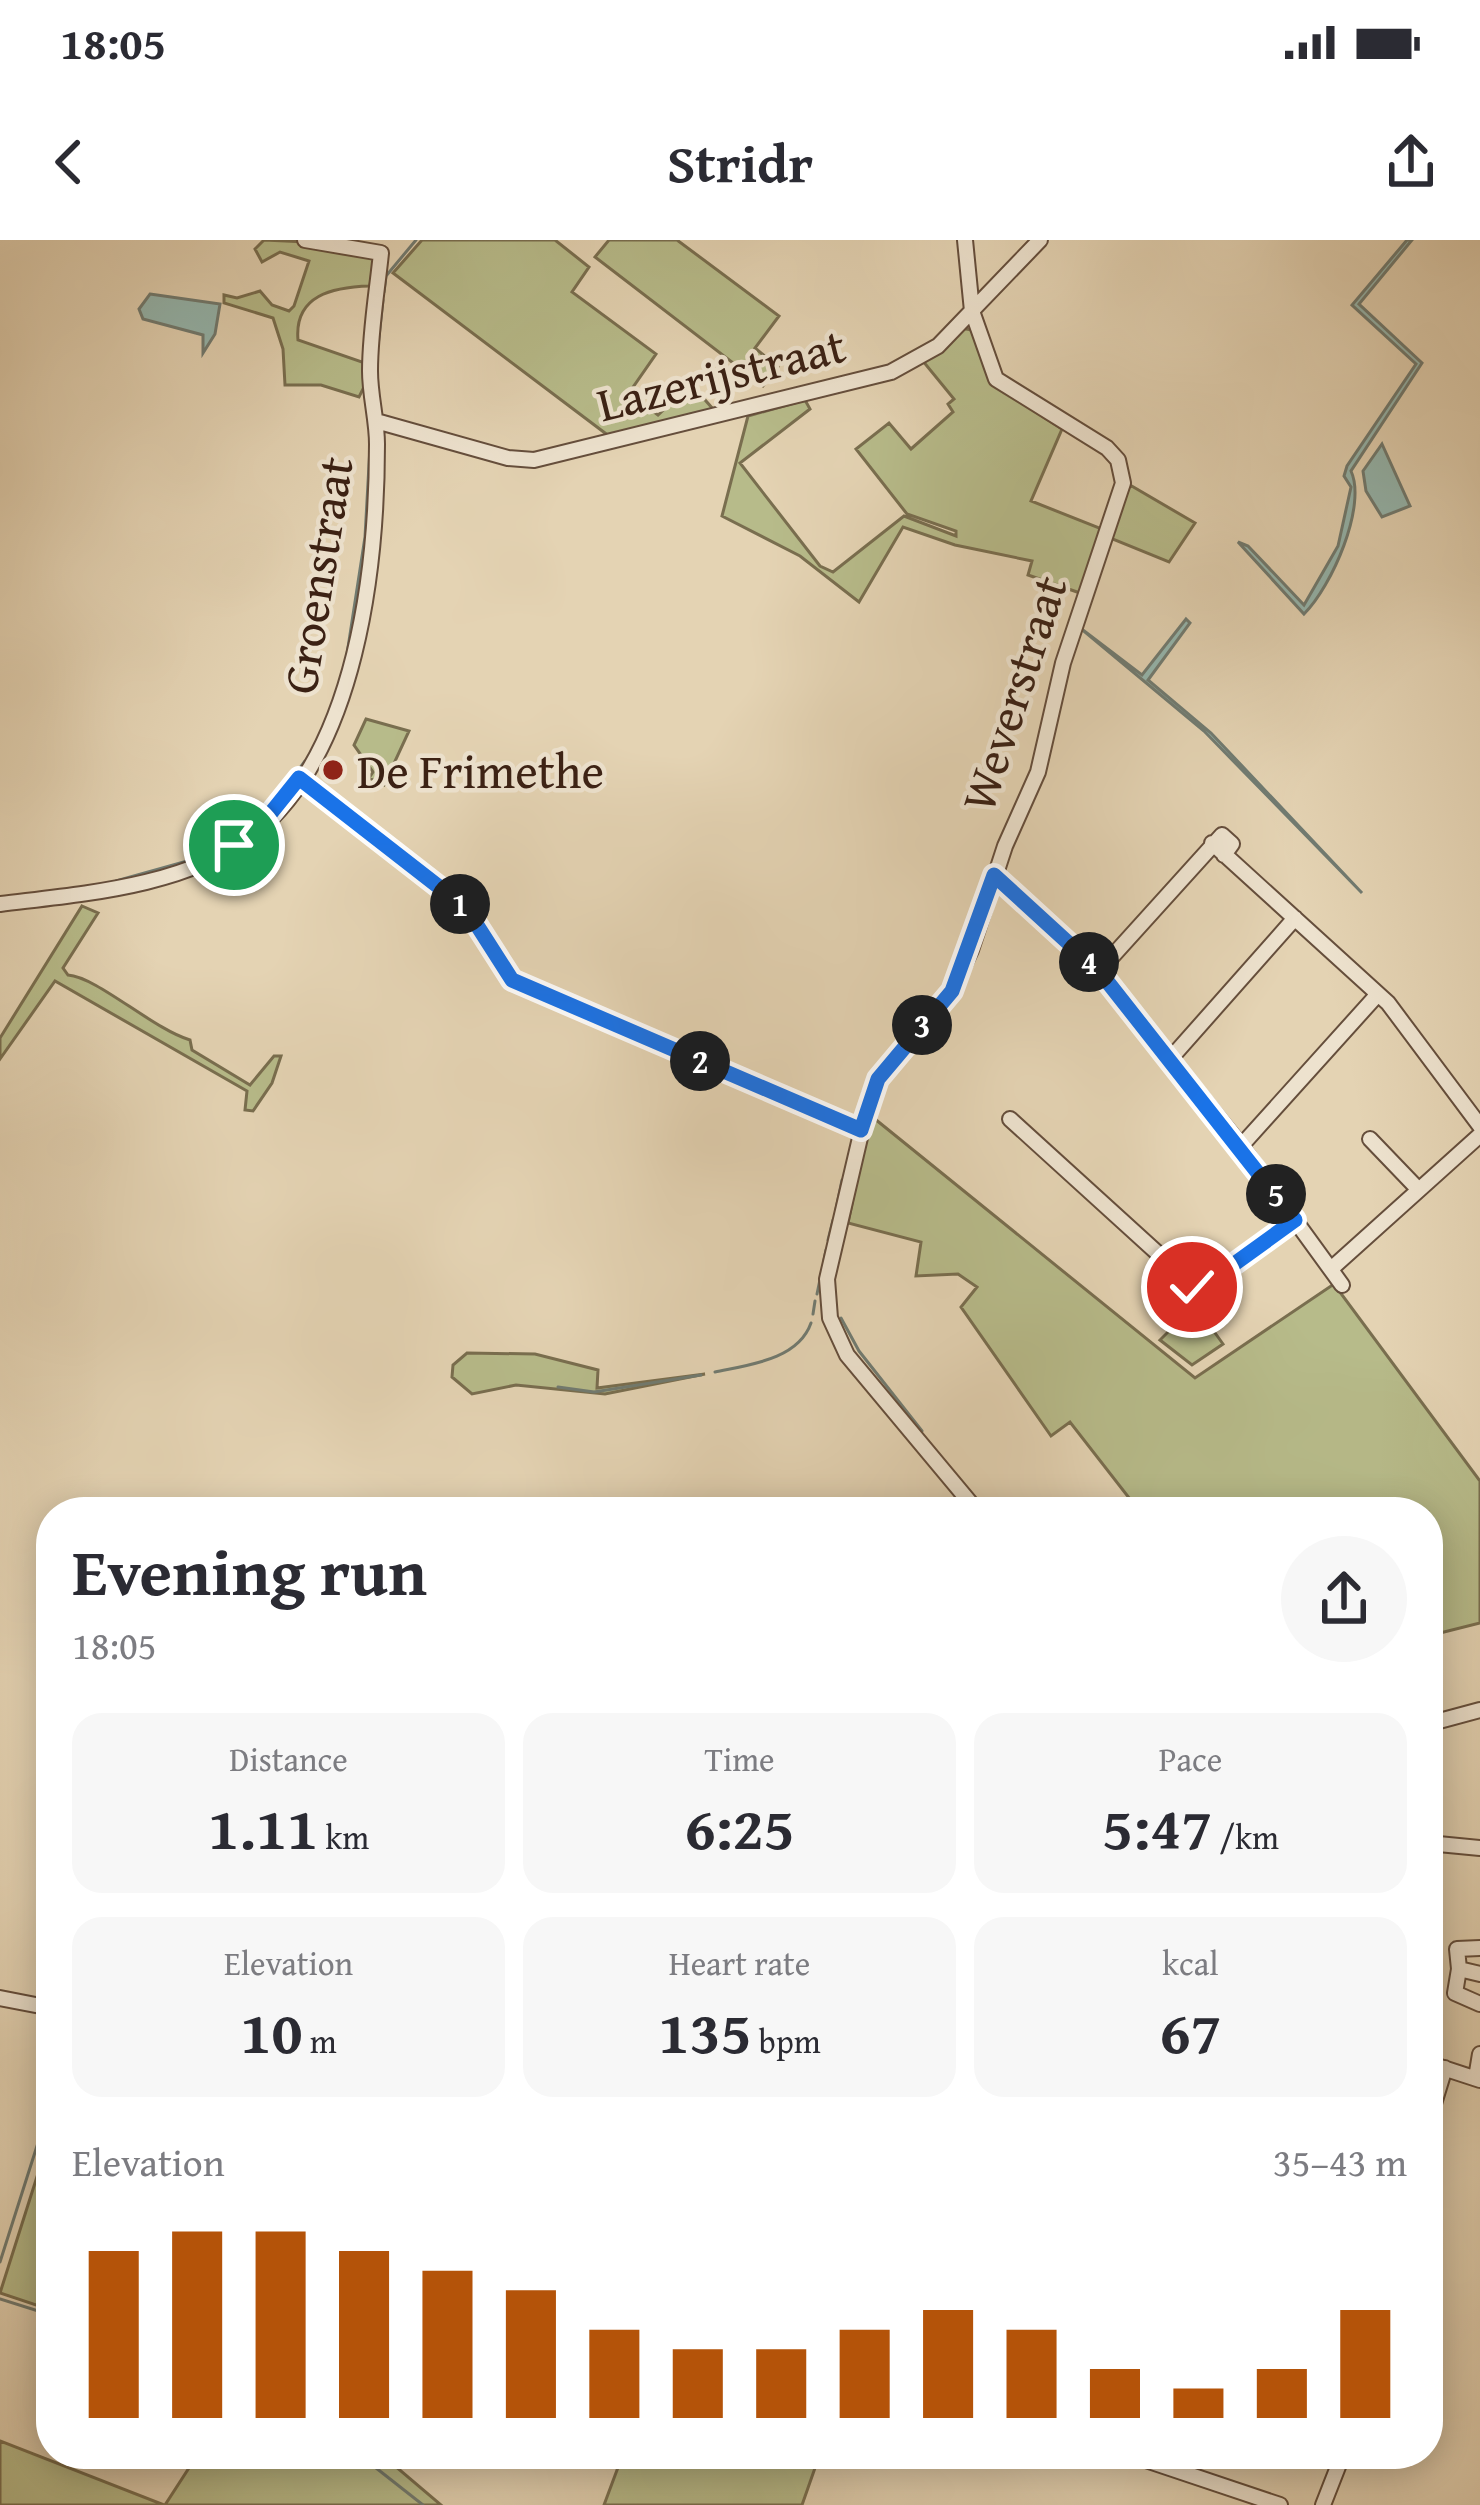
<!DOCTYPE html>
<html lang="en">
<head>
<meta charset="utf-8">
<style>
	:root { --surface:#fff; --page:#f7f7f7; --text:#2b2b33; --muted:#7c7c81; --accent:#b45309 }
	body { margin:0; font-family:"Gentium Book Plus",serif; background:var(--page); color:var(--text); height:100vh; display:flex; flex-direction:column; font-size:45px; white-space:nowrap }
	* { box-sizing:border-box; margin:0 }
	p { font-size:39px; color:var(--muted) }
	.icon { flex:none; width:66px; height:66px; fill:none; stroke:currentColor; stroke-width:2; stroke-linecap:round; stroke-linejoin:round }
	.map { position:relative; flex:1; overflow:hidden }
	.side { position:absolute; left:36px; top:1257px; width:1407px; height:972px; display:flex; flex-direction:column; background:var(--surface); border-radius:48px; box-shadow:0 6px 30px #0003 }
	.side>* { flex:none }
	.pin { position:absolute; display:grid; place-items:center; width:102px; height:102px; color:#fff; margin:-51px; border:6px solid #fff; border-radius:50%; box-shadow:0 3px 12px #0007 }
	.km { position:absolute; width:60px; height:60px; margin:-30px; border-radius:50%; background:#222; color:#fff; font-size:33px; line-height:60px; text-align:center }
	.round { display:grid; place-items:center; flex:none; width:126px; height:126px; border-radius:63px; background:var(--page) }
	.summary { display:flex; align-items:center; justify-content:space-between; height:204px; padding:0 36px }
	h1 { font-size:66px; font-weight:700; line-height:90px }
	.metrics { display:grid; grid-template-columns:repeat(3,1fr); gap:18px; height:204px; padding:12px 36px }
	.metrics div { display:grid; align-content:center; border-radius:30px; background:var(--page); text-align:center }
	.metrics b { font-size:60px; font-weight:700 }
	.metrics small { font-size:33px; font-weight:400 }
	.metrics p { font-size:33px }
	.chart { height:336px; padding:24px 36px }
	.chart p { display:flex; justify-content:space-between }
	.chart svg { width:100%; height:216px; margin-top:12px; stroke:var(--accent); stroke-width:6 }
	.status { display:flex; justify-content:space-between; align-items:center; height:84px; padding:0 60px; background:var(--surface); direction:ltr }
	.status svg { height:33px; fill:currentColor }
	header { display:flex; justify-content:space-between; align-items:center; height:156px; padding:0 36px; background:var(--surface); font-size:54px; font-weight:700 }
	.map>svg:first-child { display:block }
</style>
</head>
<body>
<div class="status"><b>18:05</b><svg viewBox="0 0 49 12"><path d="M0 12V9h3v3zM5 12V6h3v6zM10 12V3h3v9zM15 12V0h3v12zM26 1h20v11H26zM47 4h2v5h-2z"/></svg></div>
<header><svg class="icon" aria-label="back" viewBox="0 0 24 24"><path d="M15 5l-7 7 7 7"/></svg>Stridr<svg class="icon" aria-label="share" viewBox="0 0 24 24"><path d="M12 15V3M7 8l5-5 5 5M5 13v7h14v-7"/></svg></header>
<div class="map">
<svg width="1480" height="2265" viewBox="0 0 1480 2265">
	<rect width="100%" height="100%" fill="#e4d3b3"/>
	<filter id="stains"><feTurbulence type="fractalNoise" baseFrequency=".00167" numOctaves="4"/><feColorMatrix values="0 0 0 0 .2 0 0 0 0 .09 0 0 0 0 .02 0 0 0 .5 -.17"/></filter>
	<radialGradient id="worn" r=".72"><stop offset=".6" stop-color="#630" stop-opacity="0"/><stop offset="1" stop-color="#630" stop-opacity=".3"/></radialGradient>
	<path fill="#b7bb8a" stroke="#796e4f" stroke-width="3" d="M 264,0 L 307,2 L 374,17 L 370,46 C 333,47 294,55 298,100 L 365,123 L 366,143 L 359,157 L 321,145 L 285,145 L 283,109 L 273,78 L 224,63 L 224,55 L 237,58 L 260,51 L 272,65 L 289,71 L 294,66 L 309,21 L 280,12 L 262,22 L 255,9 Z
		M 422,0 L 555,0 L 589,27 L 572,52 L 656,114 L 629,153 L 658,175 L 691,144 L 713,169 L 609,196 L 393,33 Z
		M 609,0 L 677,0 L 779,76 L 755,108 L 778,127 L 763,146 L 595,17 Z
		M 960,88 L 972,90 L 996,146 L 1062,189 L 1031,261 L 1102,289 L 1080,353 L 1028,335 L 1032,321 L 955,305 L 903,287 L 859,362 L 800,316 L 722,276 L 748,176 L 805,160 L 810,169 L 740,223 L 820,326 L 833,332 L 904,276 L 956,296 L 956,291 L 907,274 L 856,209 L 889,183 L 911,209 L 953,172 L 948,164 L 954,159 L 922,120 Z
		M 1130,245 L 1195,283 L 1169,322 L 1110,298 Z
		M 366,479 L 409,491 L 384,545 L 369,538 L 373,532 L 354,505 Z
		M 82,666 L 98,673 L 63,728 L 68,735 C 97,737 153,789 190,800 L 192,810 L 250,845 L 274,816 L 281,816 L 272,843 L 253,871 L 245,870 L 247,851 L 55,741 L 0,819 L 0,798 Z
		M 870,875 L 1195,1138 L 1334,1044 L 1480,1241 L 1480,1383 L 1428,1396 L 1428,1272 L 1140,1272 L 1070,1182 L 1051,1196 L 961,1067 L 977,1047 L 958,1034 L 916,1036 L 921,1002 L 848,983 Z
		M 1195,1065 L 1223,1104 L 1192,1125 L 1160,1100 Z
		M 467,1113 L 535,1114 L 598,1130 L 597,1148 L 705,1134 L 605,1154 L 516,1145 L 472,1154 L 452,1137 L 453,1125 Z
		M 48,1902 L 51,1902 L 51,2070 L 0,2053 Z
		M 0,2201 L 164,2265 L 0,2265 Z
		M 198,2214 L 363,2214 L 394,2225 L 441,2265 L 165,2265 Z
		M 623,2214 L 777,2214 L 815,2228 L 802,2265 L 604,2265 Z"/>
	<path fill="#95b7af" stroke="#717b71" stroke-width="3" d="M 1407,0 L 1412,0 L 1359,64 L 1422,123 L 1351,231 C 1367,266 1332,346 1304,374 L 1238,302 L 1248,306 L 1304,365 L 1338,306 L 1351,247 L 1344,236 L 1347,226 L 1416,124 L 1352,65 Z
		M 150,54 L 220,64 L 215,94 L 203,113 L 203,95 L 143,79 L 139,69 Z
		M 1382,204 L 1410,266 L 1382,277 L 1366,251 L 1363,231 Z
		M 1186,379 L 1190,383 L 1148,440 L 1211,493 L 1362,653 L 1204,491 L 1079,387 L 1142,435 Z"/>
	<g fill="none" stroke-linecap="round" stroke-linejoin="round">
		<path stroke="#717b71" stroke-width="3" d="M 384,52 L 386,36 L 416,0
			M 378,106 L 383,60
			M 347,414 L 365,297 L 370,207
			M 268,571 L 305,521
			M 116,641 L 191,620 L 252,586
			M 848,920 L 852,904
			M 845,933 L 846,928
			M 836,969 L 842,940
			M 828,1000 L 833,980
			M 824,1020 L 826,1010
			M 817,1054 L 822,1030
			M 813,1074 L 815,1061
			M 841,1078 L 859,1111 L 922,1191
			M 715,1132 C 748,1125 798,1120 811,1083
			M 558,1147 L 594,1152 L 701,1135
			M 0,2022 L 51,1862
			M 0,2059 L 51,2075
			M 345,2214 L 371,2224 L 423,2265"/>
		<defs>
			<path id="minor" d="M 965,0 L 972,71 L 996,139 L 1107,208 L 1118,220 L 1123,243 L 1063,423 L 1038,532 L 1005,606 L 971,710 L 952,751 L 887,826 L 870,855 L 827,1039 L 830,1078 L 847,1115 L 978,1272
				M 376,181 L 508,218 L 534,220 L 891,132 L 938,106 L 1040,0
				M 300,538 L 465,668 L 512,739 L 861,889
				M 1212,603 L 1388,763 L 1480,886
				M 994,635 L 1099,731 L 1241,906 L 1342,1045
				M 0,664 C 81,654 187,647 254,594 C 357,512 377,327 377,204 C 377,180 370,156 370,131 C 370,92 377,52 381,13 L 305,0
				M 1099,731 L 1222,595 L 1232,604 L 1224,615
				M 1171,818 L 1295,678
				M 1010,879 L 1197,1049 L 1295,980
				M 1370,899 L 1418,949
				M 1241,906 L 1378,754
				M 1331,1029 L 1480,895
				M 1428,1484 L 1480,1470
				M 1428,1603 L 1480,1608
				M 1480,1708 L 1457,1709 L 1459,1729 L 1480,1734
				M 1459,1729 L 1455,1753 L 1480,1764
				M 0,1758 L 51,1768
				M 1428,1823 L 1480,1840
				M 1476,1838 L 1480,1814
				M 1428,1883 L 1445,1828
				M 1128,2214 L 1280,2265
				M 1323,2265 L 1343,2214"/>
		</defs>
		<use href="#minor" stroke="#654e3c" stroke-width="18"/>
		<use href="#minor" stroke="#ede2ce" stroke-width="14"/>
	</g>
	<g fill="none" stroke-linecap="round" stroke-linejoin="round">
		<defs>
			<path id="route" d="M 234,605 L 254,594 L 299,538 L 466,668 L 512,740 L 861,890 L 878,839 L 952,751 L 994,635 L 1099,731 L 1295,980 L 1201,1048 L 1192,1047"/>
		</defs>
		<use href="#route" stroke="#fff" stroke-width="24"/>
		<use href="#route" stroke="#1a73e8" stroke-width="15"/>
	</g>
	<circle fill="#8f2418" stroke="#ede2ce" stroke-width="4.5" cx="333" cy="530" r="12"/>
	<g text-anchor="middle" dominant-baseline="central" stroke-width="9" stroke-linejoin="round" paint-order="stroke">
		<g font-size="48" fill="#3b2114" stroke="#ede2ce">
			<text transform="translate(721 134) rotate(-14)">Lazerijstraat</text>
			<text transform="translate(317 335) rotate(-81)">Groenstraat</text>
			<text transform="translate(1013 453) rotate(-72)">Weverstraat</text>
		</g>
		<g font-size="48" fill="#3b2114" stroke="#ede2ce" text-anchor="start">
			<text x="357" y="530">De Frimethe</text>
		</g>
	</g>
	<rect width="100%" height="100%" filter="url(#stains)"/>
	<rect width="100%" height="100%" fill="url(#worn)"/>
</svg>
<div class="pin" style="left:234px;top:605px;background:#1e9e55"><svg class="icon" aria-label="arrive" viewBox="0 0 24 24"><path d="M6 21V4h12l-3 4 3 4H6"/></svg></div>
<div class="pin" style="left:1192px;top:1047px;background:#d93025"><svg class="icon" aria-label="check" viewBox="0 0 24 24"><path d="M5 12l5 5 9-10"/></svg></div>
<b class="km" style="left:460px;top:664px">1</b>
<b class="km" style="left:700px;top:821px">2</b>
<b class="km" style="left:922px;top:785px">3</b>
<b class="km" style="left:1089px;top:722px">4</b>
<b class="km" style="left:1276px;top:954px">5</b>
<section class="side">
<div class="summary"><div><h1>Evening run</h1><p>18:05</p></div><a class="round"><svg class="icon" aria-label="share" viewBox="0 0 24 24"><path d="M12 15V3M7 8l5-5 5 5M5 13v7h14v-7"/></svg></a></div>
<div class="metrics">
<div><p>Distance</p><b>1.11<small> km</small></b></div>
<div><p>Time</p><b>6:25</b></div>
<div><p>Pace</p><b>5:47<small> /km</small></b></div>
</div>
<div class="metrics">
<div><p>Elevation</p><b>10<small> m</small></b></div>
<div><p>Heart rate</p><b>135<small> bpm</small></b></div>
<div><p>kcal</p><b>67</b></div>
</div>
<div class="chart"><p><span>Elevation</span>35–43 m</p>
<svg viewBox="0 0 160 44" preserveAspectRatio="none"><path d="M5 44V10M15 44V6M25 44V6M35 44V10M45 44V14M55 44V18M65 44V26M75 44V30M85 44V30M95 44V26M105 44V22M115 44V26M125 44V34M135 44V38M145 44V34M155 44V22"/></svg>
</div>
</section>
</div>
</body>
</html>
